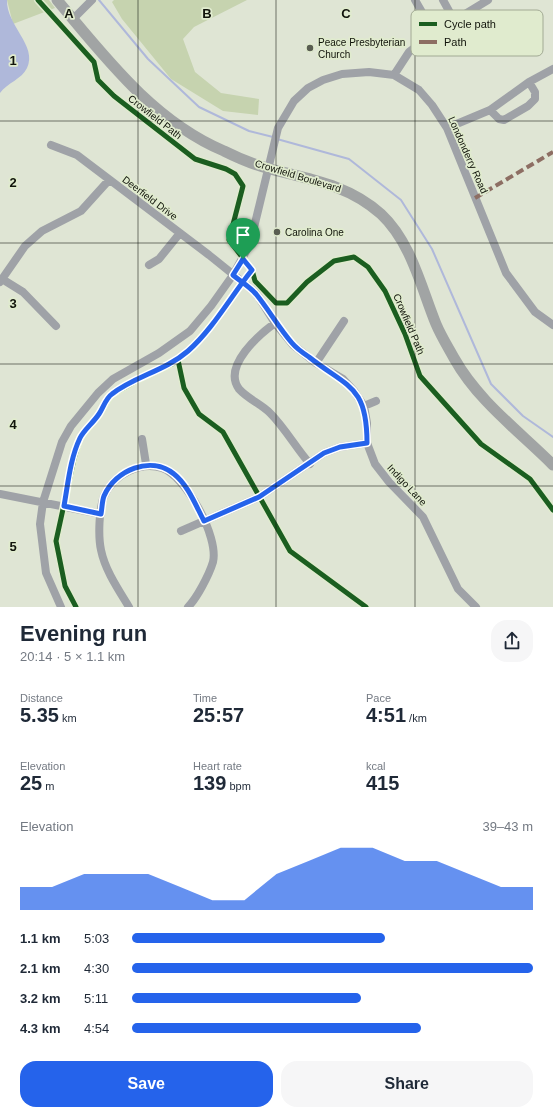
<!DOCTYPE html>
<html lang="en">
<head>
<meta charset="utf-8">
<style>
	:root { --surface:#fff; --page:#f6f6f7; --text:#1f2937; --muted:#747a83; --accent:#2563eb }
	body { margin:0; font-family:Helvetica,sans-serif; background:var(--page); color:var(--text); height:100vh; display:flex; flex-direction:column; font-size:15px; white-space:nowrap }
	* { box-sizing:border-box; margin:0 }
	p { font-size:13px; color:var(--muted) }
	.icon { flex:none; width:22px; height:22px; fill:none; stroke:currentColor; stroke-width:2; stroke-linecap:round; stroke-linejoin:round }
	.map { position:relative; height:607px; overflow:hidden }
	.side { display:flex; flex-direction:column; background:var(--surface); flex:1 }
	.side>* { flex:none }
	.pin { position:absolute; display:grid; place-items:center; width:34px; height:34px; color:#fff; margin:-41px -17px; border-radius:50% 50% 50% 0; rotate:-45deg; box-shadow:0 0 4px #0007 }
	.pin .icon { rotate:45deg }
	.round { display:grid; place-items:center; flex:none; width:42px; height:42px; border-radius:16px; background:var(--page) }
	.head { display:flex; align-items:center; justify-content:space-between; height:68px; padding:0 20px }
	h1 { font-size:22px; font-weight:700; line-height:30px }
	.metrics { display:grid; grid-template-columns:repeat(3,1fr); gap:6px; height:68px; padding:4px 20px }
	.metrics div { display:grid; align-content:center }
	.metrics b { font-size:20px; font-weight:700 }
	.metrics small { font-size:11px; font-weight:400 }
	.metrics p { font-size:11px }
	.chart { height:112px; padding:8px 20px }
	.chart p { display:flex; justify-content:space-between }
	.chart svg { width:100%; height:72px; margin-top:4px; fill:var(--accent); opacity:.7 }
	.primary-button { display:flex; gap:8px; margin-top:auto; padding:8px 20px }
	.primary-button a { flex:1; height:46px; border-radius:16px; background:var(--accent); color:#fff; font-size:16px; font-weight:700; line-height:46px; text-align:center }
	.primary-button a+a { background:var(--page); color:var(--text) }
	ul { padding:0 20px; list-style:none; font-size:13px }
	li { display:grid; grid-template-columns:64px 48px 1fr; align-items:center; height:30px }
	li i { height:10px; border-radius:5px; background:var(--accent) }
	.map>svg:first-child { display:block }
</style>
</head>
<body>
<div class="map">
<svg width="553" height="607" viewBox="0 0 553 607">
	<rect width="100%" height="100%" fill="#dfe5d4"/>
	<path fill="#c6d3af" d="M 7,0 L 49,0 L 55,8 L 13,24 Z
		M 114,0 L 247,0 L 194,27 L 183,39 L 195,72 L 221,93 L 259,99 L 258,115 L 223,111 L 171,79 L 122,19 L 112,2 Z"/>
	<path fill="#afb8da" d="M 0,0 L 7,0 C 6,25 38,46 27,68 C 22,79 7,83 0,93 Z"/>
	<g fill="none" stroke-linecap="round" stroke-linejoin="round">
		<path stroke="#afb8da" stroke-width="2" d="M 99,0 L 148,59 L 199,107 L 249,131 L 273,137
			M 277,139 L 349,159 L 401,200 L 432,249 L 491,384 L 523,416 L 553,437"/>
		<path stroke="#9fa2a7" stroke-width="8" d="M 415,0 L 434,33
			M 443,0 L 454,20
			M 73,19 L 92,0
			M 394,75 L 409,52 L 434,33 L 488,0
			M 490,110 L 499,119 L 504,120 L 528,106 L 535,99 L 535,92 L 529,82
			M 447,128 L 490,110 L 529,82 L 553,69
			M 51,145 L 77,155 L 209,255 L 256,293 L 275,323 L 293,345 L 316,363 L 343,379 L 354,391 L 364,406 L 367,423 L 367,443 L 375,464 L 389,482 L 423,517 L 458,589 L 476,607
			M 149,265 L 159,259 L 180,233
			M 2,279 L 23,292 L 56,326
			M 0,282 L 25,246 L 42,231 L 81,211 L 109,180
			M 275,323 C 260,334 222,366 239,389 C 248,399 261,404 270,413 C 285,428 296,448 310,464
			M 316,363 L 344,321
			M 364,406 L 376,401
			M 142,439 L 146,464
			M 0,494 L 101,514
			M 181,531 L 259,497 L 324,453 L 340,447 L 367,443
			M 61,607 L 46,573 L 40,524 L 43,502 L 62,442 L 71,426 L 98,393 L 113,379 L 159,353 L 190,331 L 211,306 L 233,275 L 250,244 L 278,128 L 294,101 L 308,88 L 323,80 L 342,74 L 369,72 L 394,75 L 419,90 L 432,105 L 447,128 L 506,273 L 535,312 L 553,325
			M 129,607 C 118,589 105,570 101,550 C 98,536 99,509 104,496 C 114,474 140,461 162,468 C 186,476 219,537 213,562 C 209,575 197,598 188,607"/>
		<path stroke="#a1a4a4" stroke-width="11" d="M 57,0 C 105,57 153,121 224,151 C 238,158 255,165 270,169 C 310,179 349,185 381,214 C 411,242 421,287 436,324 C 441,336 448,347 454,358 C 478,401 519,431 553,465"/>
		<path stroke="#8d6e63" stroke-width="4" stroke-dasharray="8 4" stroke-linecap="butt" d="M 475,198 L 553,152"/>
		<defs>
			<path id="cycleway" d="M 38,0 L 94,62 L 98,80 L 114,96 L 195,159 L 226,169 L 235,174 L 243,186 L 229,240 L 252,270 L 255,281 L 276,303 L 287,303 L 307,282 L 334,261 L 354,257 L 368,267 L 385,291 L 405,334 L 420,376 L 481,444 L 530,479 L 553,510
				M 178,360 L 184,388 L 199,414 L 223,432 L 290,551 L 366,607
				M 76,607 L 65,586 L 56,541 L 74,459 L 80,438 L 99,415 L 111,395 L 147,375 L 172,364 L 190,350 L 211,325 L 252,270"/>
		</defs>
		<use href="#cycleway" stroke="#e0ebce" stroke-width="8"/>
		<use href="#cycleway" stroke="#1b5e20" stroke-width="5"/>
	</g>
	<g fill="none" stroke-linecap="round" stroke-linejoin="round">
		<defs>
			<path id="route" d="M 243,259 L 252,270 C 231,296 213,329 188,351 C 165,371 135,376 112,394 C 106,398 103,408 99,414 C 93,423 84,430 80,438 C 70,459 68,484 64,506 L 101,514 C 102,509 102,501 104,496 C 115,470 151,455 174,474 C 188,485 196,506 204,521 L 259,497 L 324,453 L 340,447 L 367,443 C 367,385 348,388 309,357 C 303,353 297,349 292,343 C 279,328 269,310 256,294 C 250,287 240,281 233,275 L 243,259"/>
		</defs>
		<use href="#route" stroke="#fff" stroke-width="8"/>
		<use href="#route" stroke="#2563eb" stroke-width="5"/>
	</g>
	<path fill="none" stroke="#11140b" stroke-width="1" stroke-opacity="0.55" d="M 138,0 L 138,607M 276,0 L 276,607M 415,0 L 415,607M 0,121 L 553,121M 0,243 L 553,243M 0,364 L 553,364M 0,486 L 553,486"/>
	<g fill="#595d51" stroke="#e0ebce" stroke-width="1.5">
		<circle cx="310" cy="48" r="4"/>
		<circle cx="277" cy="232" r="4"/>
	</g>
	<g text-anchor="middle" dominant-baseline="central" stroke-width="3.5" stroke-linejoin="round" paint-order="stroke">
		<g font-size="10" fill="#11140b" stroke="#e0ebce" text-anchor="start">
			<text x="318" y="42">Peace Presbyterian<tspan x="318" dy="12">Church</tspan></text>
			<text x="285" y="232">Carolina One</text>
		</g>
		<g font-size="10" fill="#11140b" stroke="#e0ebce">
			<text transform="translate(155 117) rotate(38)">Crowfield Path</text>
			<text transform="translate(468 155) rotate(66)">Londonderry Road</text>
			<text transform="translate(298 176) rotate(17)">Crowfield Boulevard</text>
			<text transform="translate(150 198) rotate(37)">Deerfield Drive</text>
			<text transform="translate(409 324) rotate(67)">Crowfield Path</text>
			<text transform="translate(407 485) rotate(47)">Indigo Lane</text>
		</g>
	</g>
	<rect x="411" y="10" width="132" height="46" rx="6" fill="#e0ebce" stroke="#a2aa94" stroke-width="1"/>
	<rect x="419" y="22" width="18" height="4" fill="#1b5e20"/>
	<rect x="419" y="40" width="18" height="4" fill="#8d6e63"/>
	<g font-size="11" fill="#11140b">
		<text x="444" y="28">Cycle path</text>
		<text x="444" y="46">Path</text>
	</g>
	<g font-size="13" text-anchor="middle" font-weight="bold" fill="#11140b" stroke="#e0ebce" stroke-width="3.5" stroke-linejoin="round" paint-order="stroke">
		<text x="69" y="18">A</text>
		<text x="207" y="18">B</text>
		<text x="346" y="18">C</text>
		<text x="13" y="65">1</text>
		<text x="13" y="187">2</text>
		<text x="13" y="308">3</text>
		<text x="13" y="429">4</text>
		<text x="13" y="551">5</text>
	</g>
</svg>
<div class="pin" style="left:243px;top:259px;background:#1e9e55"><svg class="icon" aria-label="arrive" viewBox="0 0 24 24"><path d="M6 21V4h12l-3 4 3 4H6"/></svg></div>
</div>
<section class="side">
<div class="head"><div><h1>Evening run</h1><p>20:14 · 5 × 1.1 km</p></div><a class="round"><svg class="icon" aria-label="share" viewBox="0 0 24 24"><path d="M12 15V3M7 8l5-5 5 5M5 13v7h14v-7"/></svg></a></div>
<div class="metrics">
<div><p>Distance</p><b>5.35<small> km</small></b></div>
<div><p>Time</p><b>25:57</b></div>
<div><p>Pace</p><b>4:51<small> /km</small></b></div>
</div>
<div class="metrics">
<div><p>Elevation</p><b>25<small> m</small></b></div>
<div><p>Heart rate</p><b>139<small> bpm</small></b></div>
<div><p>kcal</p><b>415</b></div>
</div>
<div class="chart"><p><span>Elevation</span>39–43 m</p>
<svg viewBox="0 0 160 44" preserveAspectRatio="none"><path d="M0 44V30L10 30L20 22L30 22L40 22L50 30L60 38L70 38L80 22L90 14L100 6L110 6L120 14L130 14L140 22L150 30L160 30V44z"/></svg>
</div>
<ul>
<li><b>1.1 km</b>5:03<i style="width:63%"></i></li>
<li><b>2.1 km</b>4:30<i style="width:100%"></i></li>
<li><b>3.2 km</b>5:11<i style="width:57%"></i></li>
<li><b>4.3 km</b>4:54<i style="width:72%"></i></li>
</ul>
<div class="primary-button"><a>Save</a><a>Share</a></div>
</section>
</body>
</html>
